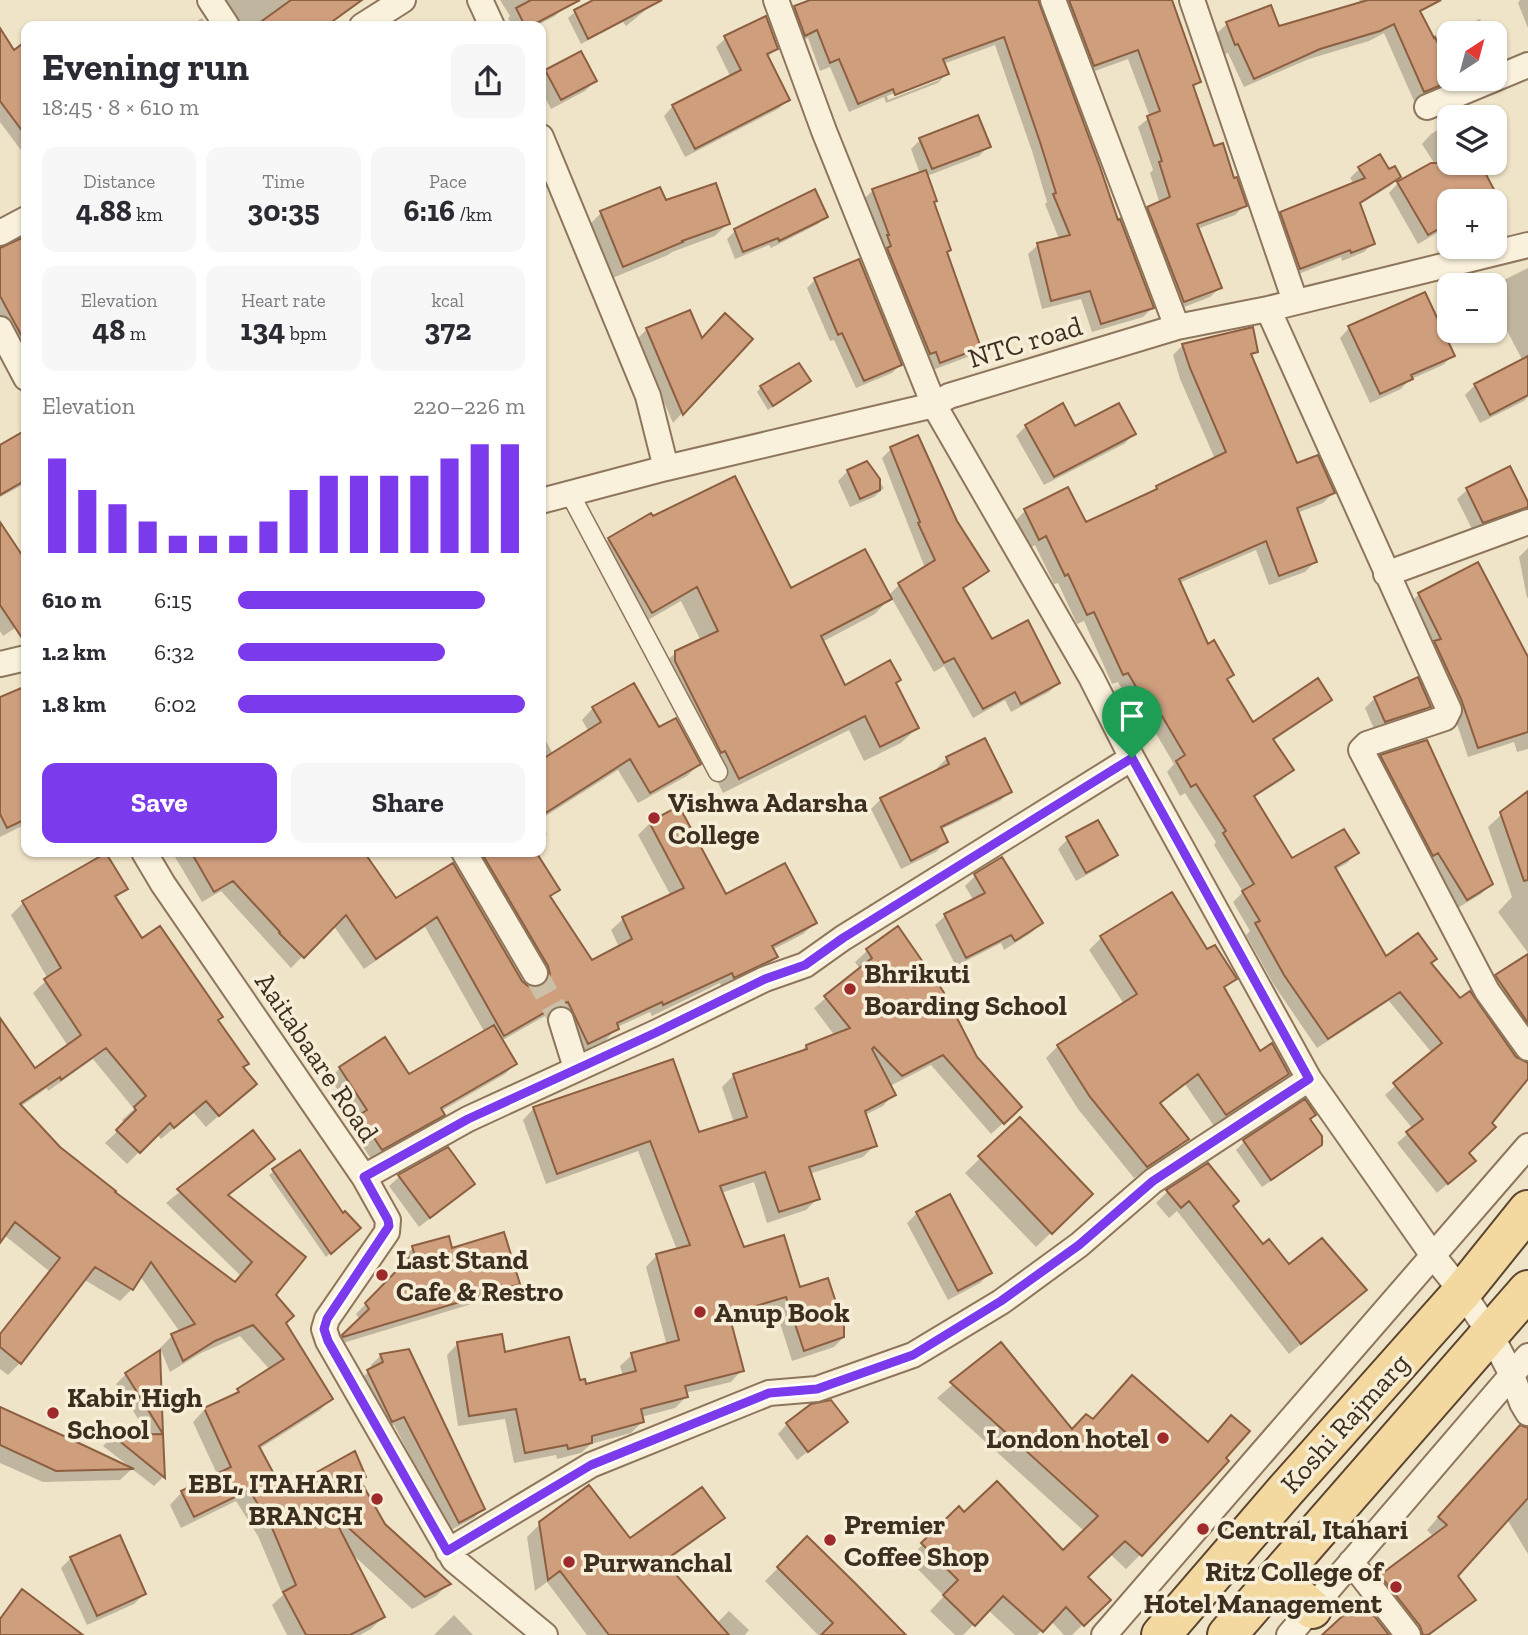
<!DOCTYPE html>
<html lang="en">
<head>
<meta charset="utf-8">
<style>
	:root { --surface:#fff; --page:#f7f7f7; --text:#2b2b33; --muted:#7c7c81; --accent:#7c3aed }
	body { margin:0; font-family:"Zilla Slab",serif; background:var(--page); color:var(--text); height:100vh; display:flex; flex-direction:column; font-size:26px; white-space:nowrap }
	* { box-sizing:border-box; margin:0 }
	p { font-size:23px; color:var(--muted) }
	.icon { flex:none; width:38px; height:38px; fill:none; stroke:currentColor; stroke-width:2; stroke-linecap:round; stroke-linejoin:round }
	.map { position:relative; flex:1; overflow:hidden }
	.sheet { position:absolute; left:21px; top:21px; width:525px; height:836px; display:flex; flex-direction:column; background:var(--surface); border-radius:14px; box-shadow:0 2px 5px #0004 }
	.sheet>* { flex:none }
	.needle { width:46px; rotate:36deg }
	.fabs { position:absolute; left:1437px; top:21px; display:grid; gap:14px }
	.fabs a { display:grid; place-items:center; width:70px; height:70px; border-radius:14px; background:var(--surface); box-shadow:0 2px 5px #0004; font-size:35px }
	.pin { position:absolute; display:grid; place-items:center; width:60px; height:60px; color:#fff; margin:-72px -30px; border-radius:50% 50% 50% 0; rotate:-45deg; box-shadow:0 0 7px #0007 }
	.pin .icon { rotate:45deg }
	.round { display:grid; place-items:center; flex:none; width:74px; height:74px; border-radius:14px; background:var(--page) }
	.headline { display:flex; align-items:center; justify-content:space-between; height:119px; padding:0 21px }
	h1 { font-size:38px; font-weight:700; line-height:52px }
	.stats { display:grid; grid-template-columns:repeat(3,1fr); gap:10px; height:119px; padding:7px 21px }
	.stats div { display:grid; align-content:center; border-radius:14px; background:var(--page); text-align:center }
	.stats b { font-size:30px; font-weight:700 }
	.stats small { font-size:19px; font-weight:400 }
	.stats p { font-size:19px }
	.chart { height:196px; padding:14px 21px }
	.chart p { display:flex; justify-content:space-between }
	.chart svg { width:100%; height:126px; margin-top:7px; stroke:var(--accent); stroke-width:6 }
	.action { display:flex; gap:14px; margin-top:auto; padding:14px 21px }
	.action a { flex:1; height:80px; border-radius:14px; background:var(--accent); color:#fff; font-size:28px; font-weight:700; line-height:80px; text-align:center }
	.action a+a { background:var(--page); color:var(--text) }
	ul { padding:0 21px; list-style:none; font-size:23px }
	li { display:grid; grid-template-columns:112px 84px 1fr; align-items:center; height:52px }
	li i { height:18px; border-radius:9px; background:var(--accent) }
	.map>svg:first-child { display:block }
</style>
</head>
<body>
<div class="map">
<svg width="1528" height="1635" viewBox="0 0 1528 1635">
	<rect width="100%" height="100%" fill="#f0e4c8"/>
	<path fill="#0003" fill-rule="evenodd" d="M 213,0 L 349,0 L 352,5 L 327,26 L 230,26 Z
		M 500,0 L 559,0 L 563,8 L 555,16 L 536,26 L 512,26 L 508,18 L 510,16 Z
		M 597,0 L 658,0 L 626,26 L 623,22 L 581,44 L 568,18 L 575,12 Z
		M 817,0 L 989,0 L 1117,223 L 1152,308 L 1143,317 L 1092,332 L 1081,299 L 1042,309 L 1028,254 L 1038,245 L 1059,239 L 1045,204 L 1047,202 L 1032,151 L 995,45 L 943,64 L 947,73 L 938,83 L 886,103 L 884,97 L 849,112 L 830,67 L 820,71 L 808,38 L 796,44 L 786,17 L 795,8 ZM 939,76 L 939,80 L 888,100 L 887,96 Z
		M 1057,0 L 1169,0 L 1199,82 L 1193,88 L 1213,148 L 1233,180 L 1245,205 L 1235,215 L 1197,229 L 1220,288 L 1210,297 L 1174,311 L 1139,218 L 1149,209 L 1160,204 L 1150,173 L 1153,170 L 1138,127 L 1150,117 L 1128,59 L 1084,75 Z
		M 1359,0 L 1412,0 L 1433,40 L 1480,19 L 1486,33 L 1449,33 L 1449,79 L 1462,79 L 1414,101 L 1384,33 L 1369,41 L 1309,59 L 1244,87 L 1228,53 L 1225,54 L 1217,33 L 1227,24 L 1278,28 L 1361,4 Z
		M 1520,0 L 1528,0 L 1528,28 L 1518,3 Z
		M 202,18 L 208,26 L 190,26 Z
		M 726,38 L 776,48 L 767,58 L 788,100 L 778,109 L 685,157 L 664,116 L 673,106 L 731,78 L 716,47 Z
		M 26,43 L 26,157 L 0,122 L 0,51 L 14,53 Z
		M 546,71 L 595,81 L 585,91 L 551,109 L 541,90 L 541,76 Z
		M 1449,123 L 1449,163 L 1478,163 L 1499,202 L 1494,207 L 1494,201 L 1449,201 L 1449,226 L 1418,244 L 1389,193 L 1398,183 L 1434,163 L 1422,144 L 1431,134 Z
		M 920,140 L 989,146 L 979,156 L 927,176 L 946,253 L 979,347 L 970,356 L 930,371 L 864,199 L 873,190 L 920,174 L 911,149 Z
		M 1379,157 L 1388,171 L 1399,177 L 1390,186 L 1359,205 L 1373,243 L 1364,252 L 1342,261 L 1341,257 L 1291,277 L 1272,222 L 1281,213 L 1354,184 L 1350,178 L 1359,169 Z
		M 665,202 L 728,223 L 715,236 L 672,252 L 668,255 L 610,279 L 588,226 L 601,213 Z
		M 826,216 L 818,224 L 771,248 L 769,245 L 735,259 L 727,239 L 735,231 Z
		M 26,238 L 26,336 L 11,343 L 0,322 L 0,249 Z
		M 1528,268 L 1528,363 L 1525,365 L 1494,306 L 1494,289 L 1504,280 Z
		M 815,280 L 900,365 L 892,373 L 856,388 L 834,340 L 830,341 L 807,288 Z
		M 1349,328 L 1453,355 L 1443,365 L 1409,380 L 1401,389 L 1370,403 L 1340,338 Z
		M 647,329 L 701,341 L 751,339 L 673,423 L 637,339 Z
		M 1183,345 L 1256,351 L 1250,357 L 1296,466 L 1333,493 L 1323,503 L 1297,513 L 1315,562 L 1305,572 L 1269,585 L 1256,550 L 1179,583 L 1207,646 L 1232,675 L 1226,681 L 1252,725 L 1330,699 L 1320,709 L 1273,741 L 1292,770 L 1282,780 L 1253,798 L 1291,861 L 1357,853 L 1347,863 L 1335,870 L 1385,959 L 1429,964 L 1528,1073 L 1467,1153 L 1474,1161 L 1437,1193 L 1397,1143 L 1413,1129 L 1385,1095 L 1432,1053 L 1389,1001 L 1317,1048 L 1274,985 L 1246,935 L 1250,931 L 1233,902 L 1243,892 L 1214,845 L 1216,842 L 1185,793 L 1180,796 L 1167,772 L 1174,764 L 1151,725 L 1144,729 L 1118,682 L 1112,684 L 1084,621 L 1077,624 L 1058,583 L 1054,584 L 1035,545 L 1029,549 L 1015,521 L 1025,511 L 1085,525 L 1151,493 L 1157,488 L 1215,459 L 1180,379 L 1173,355 Z
		M 1528,380 L 1528,397 L 1524,401 L 1480,423 L 1465,395 L 1475,385 Z
		M 809,381 L 768,410 L 757,392 L 761,387 Z
		M 1026,426 L 1075,428 L 1134,434 L 1124,444 L 1044,485 L 1016,436 Z
		M 22,435 L 26,444 L 26,483 L 0,497 L 0,447 Z
		M 891,449 L 955,522 L 987,571 L 963,590 L 992,641 L 1058,683 L 1049,692 L 1011,712 L 1005,700 L 973,718 L 944,666 L 934,672 L 891,597 L 875,614 L 822,642 L 844,687 L 895,684 L 917,728 L 901,743 L 864,761 L 849,730 L 723,793 L 709,765 L 705,767 L 657,670 L 673,655 L 701,641 L 681,601 L 636,627 L 594,554 L 609,539 L 791,591 L 888,596 L 899,585 L 925,568 L 882,458 Z
		M 867,464 L 884,488 L 874,497 L 850,507 L 838,481 L 848,471 Z
		M 1467,490 L 1528,507 L 1518,516 L 1473,531 L 1457,499 Z
		M 0,544 L 23,559 L 26,557 L 26,621 L 3,636 L 0,631 Z
		M 1528,548 L 1528,597 L 1527,598 L 1519,557 Z
		M 1419,594 L 1528,660 L 1528,749 L 1517,752 L 1514,742 L 1468,757 L 1452,709 L 1409,604 Z
		M 17,692 L 26,703 L 26,824 L 0,837 L 0,699 Z
		M 1375,698 L 1429,707 L 1419,716 L 1375,731 L 1365,708 Z
		M 593,708 L 659,730 L 699,764 L 687,776 L 638,803 L 618,770 L 541,819 L 541,732 L 553,754 L 589,732 L 582,720 Z
		M 1381,757 L 1491,884 L 1481,894 L 1456,909 L 1372,766 Z
		M 947,758 L 1010,791 L 1000,801 L 940,830 L 946,842 L 936,852 L 901,869 L 871,809 L 881,799 L 938,771 L 937,768 Z
		M 1528,800 L 1528,953 L 1498,912 L 1512,897 L 1488,827 L 1502,814 Z
		M 650,823 L 725,896 L 815,923 L 803,934 L 772,950 L 776,957 L 764,969 L 722,988 L 720,983 L 652,1016 L 650,1012 L 617,1027 L 606,1040 L 576,1054 L 556,1012 L 543,1017 L 501,1041 L 515,1064 L 505,1074 L 441,1111 L 443,1114 L 433,1124 L 371,1159 L 350,1126 L 357,1119 L 330,1078 L 340,1068 L 409,1077 L 485,1033 L 425,927 L 364,969 L 333,925 L 291,968 L 221,891 L 202,902 L 172,852 L 363,852 L 396,901 L 453,866 L 521,982 L 527,988 L 536,990 L 539,986 L 537,978 L 464,852 L 534,852 L 557,890 L 550,898 L 591,962 L 619,947 L 611,930 L 623,919 L 671,896 L 638,835 Z
		M 541,824 L 547,834 L 541,841 Z
		M 1068,839 L 1116,855 L 1106,864 L 1076,881 L 1058,849 Z
		M 1002,859 L 1041,923 L 1031,933 L 1004,950 L 1001,943 L 956,966 L 935,925 L 945,916 L 974,901 L 965,886 L 975,876 Z
		M 126,888 L 115,899 L 142,941 L 216,1021 L 242,1068 L 255,1084 L 206,1127 L 193,1112 L 161,1139 L 157,1134 L 127,1164 L 105,1143 L 125,1124 L 122,1120 L 134,1109 L 93,1059 L 48,1091 L 47,1088 L 20,1107 L 59,1148 L 113,1193 L 234,1284 L 241,1276 L 166,1203 L 252,1133 L 273,1159 L 227,1197 L 274,1296 L 284,1324 L 331,1399 L 319,1411 L 259,1449 L 282,1494 L 364,1477 L 359,1482 L 383,1525 L 448,1584 L 436,1596 L 412,1609 L 351,1553 L 383,1617 L 371,1629 L 360,1635 L 287,1635 L 272,1605 L 283,1595 L 258,1536 L 236,1501 L 181,1528 L 170,1505 L 182,1492 L 218,1476 L 193,1422 L 205,1409 L 230,1398 L 238,1390 L 270,1370 L 240,1336 L 201,1353 L 170,1372 L 160,1348 L 172,1336 L 180,1332 L 140,1276 L 132,1289 L 120,1301 L 83,1279 L 20,1363 L 8,1375 L 0,1369 L 0,1333 L 49,1271 L 4,1235 L 0,1240 L 0,1034 L 34,1070 L 68,1046 L 33,993 L 48,979 L 11,915 L 23,903 Z
		M 898,929 L 1009,1118 L 991,1134 L 931,1065 L 890,1086 L 894,1094 L 883,1106 L 865,1115 L 875,1145 L 863,1157 L 809,1174 L 818,1198 L 806,1210 L 767,1223 L 754,1182 L 721,1193 L 743,1249 L 798,1289 L 827,1280 L 845,1336 L 834,1347 L 792,1361 L 775,1307 L 729,1321 L 742,1370 L 731,1382 L 685,1393 L 686,1397 L 675,1408 L 641,1417 L 642,1422 L 631,1433 L 591,1444 L 581,1453 L 557,1459 L 556,1455 L 514,1463 L 505,1419 L 458,1426 L 447,1355 L 458,1343 L 504,1354 L 585,1387 L 623,1376 L 620,1366 L 632,1355 L 667,1346 L 646,1267 L 657,1255 L 677,1250 L 638,1151 L 546,1184 L 523,1120 L 534,1108 L 698,1134 L 734,1123 L 722,1087 L 734,1075 L 799,1054 L 806,1046 L 835,1036 L 814,1008 L 860,969 L 855,962 L 867,951 Z
		M 1101,938 L 1207,952 L 1234,978 L 1223,990 L 1260,1054 L 1287,1074 L 1275,1086 L 1214,1126 L 1185,1084 L 1159,1104 L 1187,1139 L 1175,1151 L 1134,1178 L 1078,1109 L 1046,1058 L 1058,1046 L 1124,1004 L 1089,950 Z
		M 1528,956 L 1528,1056 L 1483,990 L 1497,976 Z
		M 1020,1119 L 1076,1209 L 1036,1247 L 965,1173 Z
		M 1309,1120 L 1324,1142 L 1315,1151 L 1262,1187 L 1236,1150 L 1245,1141 Z
		M 447,1150 L 473,1184 L 419,1227 L 389,1186 L 399,1177 Z
		M 1208,1165 L 1231,1207 L 1262,1246 L 1288,1266 L 1353,1301 L 1289,1354 L 1177,1211 L 1169,1218 L 1156,1203 L 1167,1192 Z
		M 274,1171 L 358,1228 L 326,1257 L 269,1175 Z
		M 917,1213 L 990,1273 L 980,1283 L 948,1300 L 907,1223 Z
		M 413,1248 L 451,1250 L 518,1283 L 508,1293 L 333,1346 L 360,1320 L 356,1314 L 405,1264 L 403,1258 Z
		M 1000,1344 L 1071,1431 L 1092,1421 L 1206,1443 L 1231,1417 L 1141,1554 L 1126,1569 L 1110,1554 L 1086,1577 L 1108,1600 L 1072,1635 L 1064,1635 L 1051,1621 L 1037,1635 L 1015,1635 L 988,1610 L 963,1635 L 955,1635 L 930,1611 L 944,1596 L 908,1559 L 959,1509 L 964,1514 L 1063,1552 L 1084,1531 L 937,1398 Z
		M 408,1351 L 483,1509 L 474,1518 L 449,1531 L 394,1425 L 382,1431 L 358,1381 L 372,1369 L 371,1365 L 380,1356 Z
		M 159,1353 L 162,1433 L 159,1436 L 162,1436 L 163,1477 L 154,1486 L 132,1469 L 120,1480 L 43,1482 L 0,1463 L 0,1409 L 130,1467 L 103,1446 L 112,1437 L 149,1436 L 116,1384 L 126,1374 Z
		M 846,1422 L 797,1460 L 778,1434 L 787,1424 Z
		M 1528,1429 L 1528,1554 L 1507,1519 L 1456,1576 L 1473,1600 L 1461,1612 L 1430,1635 L 1405,1635 L 1369,1589 L 1381,1576 L 1434,1537 L 1427,1530 L 1507,1440 Z
		M 722,1517 L 710,1530 L 664,1563 L 717,1623 L 729,1611 L 749,1630 L 745,1635 L 587,1635 L 547,1582 L 535,1591 L 527,1537 L 540,1524 L 629,1541 Z
		M 807,1539 L 902,1635 L 818,1635 L 765,1581 Z
		M 71,1558 L 144,1594 L 134,1604 L 87,1625 L 61,1568 Z
		M 454,1615 L 473,1635 L 434,1635 Z"/>
	<path fill="#cf9f7d" stroke="#8d5f41" stroke-width="2" d="M 291,0 L 362,0 L 326,26 L 255,26 Z
		M 531,0 L 580,0 L 531,26 L 525,26 L 516,8 Z
		M 593,0 L 662,0 L 588,39 L 574,10 Z
		M 810,0 L 1038,0 L 1100,167 L 1118,220 L 1120,219 L 1154,308 L 1101,324 L 1090,291 L 1051,301 L 1037,243 L 1070,235 L 1053,194 L 1056,193 L 1040,142 L 1004,37 L 943,59 L 949,74 L 895,95 L 893,89 L 858,104 L 839,59 L 830,63 L 817,30 L 805,36 L 794,6 Z
		M 1069,0 L 1172,0 L 1201,82 L 1193,85 L 1214,146 L 1223,143 L 1234,178 L 1237,177 L 1247,206 L 1197,224 L 1222,288 L 1184,302 L 1147,207 L 1170,197 L 1159,162 L 1162,161 L 1147,116 L 1160,111 L 1138,50 L 1094,66 Z
		M 1368,0 L 1441,0 L 1420,11 L 1434,38 L 1435,37 L 1449,68 L 1449,79 L 1454,80 L 1424,92 L 1394,24 L 1380,31 L 1320,49 L 1254,79 L 1238,44 L 1235,45 L 1226,22 L 1271,5 L 1279,26 Z
		M 766,16 L 778,49 L 767,54 L 790,100 L 695,149 L 672,105 L 741,70 L 724,36 Z
		M 0,28 L 14,50 L 26,41 L 26,136 L 0,101 Z
		M 581,51 L 597,81 L 561,100 L 545,70 Z
		M 978,115 L 991,147 L 932,169 L 919,138 Z
		M 1380,154 L 1389,169 L 1395,166 L 1401,177 L 1360,203 L 1375,244 L 1351,253 L 1350,250 L 1300,269 L 1280,212 L 1365,178 L 1358,167 Z
		M 1431,163 L 1480,163 L 1500,201 L 1449,201 L 1449,223 L 1428,235 L 1397,182 Z
		M 926,170 L 937,201 L 934,202 L 951,250 L 947,252 L 981,348 L 940,363 L 936,352 L 930,354 L 887,248 L 891,246 L 887,235 L 889,235 L 872,189 Z
		M 716,183 L 730,224 L 682,241 L 683,242 L 623,267 L 600,211 L 660,187 L 666,200 Z
		M 815,189 L 828,217 L 779,241 L 778,238 L 743,252 L 734,229 Z
		M 26,236 L 26,344 L 0,296 L 0,248 Z
		M 859,259 L 902,365 L 864,381 L 842,333 L 838,335 L 814,278 Z
		M 1425,292 L 1455,356 L 1411,375 L 1413,379 L 1380,394 L 1348,326 Z
		M 690,310 L 702,338 L 725,313 L 753,339 L 683,415 L 646,328 Z
		M 1253,327 L 1258,352 L 1251,354 L 1297,463 L 1318,455 L 1335,493 L 1297,508 L 1317,562 L 1279,576 L 1266,541 L 1179,579 L 1208,644 L 1214,640 L 1234,675 L 1227,679 L 1253,722 L 1318,678 L 1332,700 L 1273,739 L 1294,770 L 1254,796 L 1292,858 L 1344,829 L 1359,853 L 1335,867 L 1386,956 L 1418,933 L 1437,959 L 1431,963 L 1460,998 L 1470,991 L 1516,1057 L 1528,1063 L 1528,1079 L 1492,1123 L 1496,1127 L 1469,1153 L 1476,1161 L 1448,1184 L 1406,1132 L 1423,1119 L 1393,1083 L 1442,1043 L 1400,992 L 1328,1039 L 1284,975 L 1255,923 L 1260,921 L 1242,891 L 1254,884 L 1223,833 L 1226,831 L 1196,784 L 1191,787 L 1176,761 L 1185,755 L 1162,716 L 1155,720 L 1128,673 L 1123,675 L 1094,612 L 1087,615 L 1068,574 L 1065,576 L 1046,536 L 1039,540 L 1024,509 L 1068,487 L 1086,522 L 1157,489 L 1156,486 L 1226,452 L 1190,368 L 1182,344 Z
		M 1528,356 L 1528,395 L 1490,415 L 1474,384 Z
		M 799,363 L 811,381 L 773,406 L 760,386 Z
		M 1063,403 L 1075,426 L 1119,403 L 1136,434 L 1054,477 L 1025,425 Z
		M 26,430 L 26,480 L 0,495 L 0,445 Z
		M 918,435 L 957,521 L 989,571 L 963,588 L 992,639 L 1028,620 L 1060,683 L 1021,704 L 1015,692 L 983,709 L 954,658 L 944,663 L 898,583 L 935,560 L 918,523 L 920,522 L 890,447 Z
		M 867,461 L 880,479 L 880,490 L 860,499 L 847,470 Z
		M 1510,466 L 1528,502 L 1528,507 L 1483,523 L 1466,488 Z
		M 735,476 L 791,588 L 865,549 L 892,599 L 821,636 L 845,685 L 890,660 L 901,680 L 896,683 L 919,728 L 880,747 L 865,716 L 739,779 L 725,751 L 721,753 L 675,661 L 675,651 L 718,631 L 697,587 L 652,613 L 608,538 L 651,513 L 653,516 Z
		M 0,522 L 26,561 L 26,644 L 0,605 Z
		M 1478,562 L 1528,657 L 1528,732 L 1478,748 L 1461,699 L 1434,641 L 1441,639 L 1418,593 Z
		M 1418,677 L 1431,707 L 1385,722 L 1374,697 Z
		M 634,683 L 659,727 L 676,718 L 701,764 L 650,793 L 630,759 L 541,816 L 541,760 L 601,722 L 592,707 Z
		M 26,686 L 26,819 L 7,828 L 0,814 L 0,697 Z
		M 985,738 L 1012,792 L 941,827 L 948,842 L 911,861 L 880,798 L 949,764 L 946,757 Z
		M 1427,740 L 1493,884 L 1467,900 L 1438,853 L 1433,856 L 1380,755 Z
		M 1528,791 L 1528,880 L 1524,881 L 1500,812 Z
		M 679,806 L 726,894 L 785,863 L 817,923 L 772,946 L 778,957 L 734,978 L 732,973 L 663,1005 L 662,1002 L 617,1023 L 619,1029 L 588,1044 L 568,1002 L 556,1006 L 504,1036 L 437,917 L 376,959 L 346,915 L 304,958 L 279,933 L 280,932 L 233,881 L 214,892 L 191,852 L 364,852 L 396,898 L 453,863 L 522,981 L 528,986 L 536,988 L 548,981 L 550,974 L 548,966 L 481,852 L 536,852 L 560,890 L 550,896 L 592,960 L 632,939 L 622,917 L 684,888 L 649,822 Z
		M 1098,820 L 1118,855 L 1086,873 L 1066,837 Z
		M 106,853 L 128,889 L 115,896 L 142,938 L 160,926 L 223,1017 L 218,1020 L 249,1064 L 243,1067 L 257,1084 L 219,1116 L 206,1101 L 174,1128 L 170,1123 L 140,1153 L 116,1130 L 136,1110 L 134,1107 L 146,1096 L 106,1048 L 61,1080 L 60,1077 L 20,1104 L 60,1147 L 116,1191 L 115,1192 L 235,1282 L 252,1262 L 177,1189 L 253,1130 L 275,1159 L 228,1195 L 306,1257 L 276,1295 L 294,1316 L 286,1323 L 333,1399 L 259,1446 L 283,1491 L 355,1451 L 366,1477 L 360,1480 L 385,1524 L 451,1584 L 425,1597 L 331,1512 L 385,1617 L 350,1635 L 306,1635 L 283,1592 L 296,1585 L 270,1523 L 249,1490 L 194,1517 L 181,1491 L 231,1467 L 204,1408 L 239,1392 L 237,1389 L 284,1359 L 253,1325 L 215,1341 L 183,1361 L 171,1334 L 195,1324 L 151,1262 L 133,1290 L 95,1267 L 21,1364 L 0,1347 L 0,1334 L 60,1258 L 15,1222 L 0,1243 L 0,1018 L 35,1068 L 81,1035 L 44,979 L 61,968 L 22,901 Z
		M 1002,857 L 1043,923 L 1015,941 L 1011,935 L 966,958 L 944,914 L 985,893 L 974,874 Z
		M 1172,892 L 1207,949 L 1215,945 L 1237,979 L 1224,987 L 1260,1051 L 1272,1043 L 1289,1074 L 1226,1115 L 1198,1074 L 1160,1103 L 1189,1139 L 1147,1167 L 1090,1097 L 1057,1045 L 1137,994 L 1100,936 Z
		M 898,926 L 943,991 L 977,1057 L 1022,1107 L 1004,1124 L 943,1055 L 902,1076 L 874,1047 L 872,1049 L 896,1095 L 865,1111 L 877,1146 L 809,1167 L 820,1199 L 779,1212 L 765,1172 L 720,1186 L 744,1247 L 784,1235 L 800,1287 L 828,1278 L 844,1327 L 844,1337 L 804,1351 L 786,1297 L 729,1314 L 744,1371 L 685,1386 L 688,1397 L 641,1409 L 644,1422 L 592,1436 L 592,1443 L 568,1449 L 567,1445 L 525,1453 L 516,1409 L 469,1416 L 457,1342 L 502,1334 L 505,1352 L 569,1337 L 580,1380 L 585,1379 L 586,1384 L 636,1371 L 631,1353 L 679,1340 L 656,1254 L 690,1245 L 650,1141 L 557,1174 L 533,1107 L 673,1059 L 699,1132 L 747,1117 L 733,1074 L 807,1049 L 806,1045 L 850,1028 L 824,996 L 872,958 L 866,949 Z
		M 1528,954 L 1528,1023 L 1495,975 Z
		M 494,1025 L 517,1064 L 441,1108 L 445,1115 L 382,1150 L 359,1115 L 367,1110 L 339,1067 L 385,1037 L 409,1074 Z
		M 1305,1099 L 1316,1115 L 1310,1119 L 1322,1136 L 1322,1145 L 1271,1180 L 1243,1140 Z
		M 1020,1117 L 1093,1194 L 1052,1234 L 978,1156 Z
		M 448,1147 L 475,1184 L 430,1218 L 398,1175 Z
		M 300,1150 L 343,1213 L 345,1211 L 361,1228 L 331,1254 L 272,1169 Z
		M 1208,1163 L 1239,1201 L 1233,1206 L 1263,1244 L 1269,1239 L 1289,1264 L 1322,1238 L 1367,1290 L 1301,1344 L 1189,1201 L 1181,1208 L 1166,1190 Z
		M 950,1194 L 992,1273 L 958,1291 L 916,1212 Z
		M 504,1232 L 520,1284 L 343,1337 L 342,1335 L 369,1309 L 365,1303 L 414,1253 L 412,1246 L 449,1236 L 452,1248 Z
		M 1001,1342 L 1072,1429 L 1086,1414 L 1093,1419 L 1132,1375 L 1208,1442 L 1231,1415 L 1250,1431 L 1226,1458 L 1229,1461 L 1142,1556 L 1125,1541 L 1088,1577 L 1111,1600 L 1084,1626 L 1066,1607 L 1043,1632 L 1003,1596 L 975,1626 L 943,1595 L 958,1580 L 921,1543 L 959,1506 L 964,1512 L 997,1481 L 1063,1550 L 1098,1516 L 950,1382 Z
		M 409,1349 L 485,1509 L 459,1523 L 404,1417 L 392,1422 L 367,1370 L 383,1362 L 380,1354 Z
		M 160,1350 L 163,1434 L 125,1373 Z
		M 831,1400 L 848,1422 L 808,1452 L 786,1423 L 811,1404 Z
		M 0,1407 L 66,1437 L 134,1469 L 56,1471 L 0,1445 Z
		M 1520,1425 L 1528,1428 L 1528,1498 L 1458,1576 L 1476,1600 L 1428,1635 L 1423,1635 L 1420,1626 L 1380,1575 L 1447,1525 L 1438,1517 Z
		M 163,1434 L 165,1478 L 112,1435 Z
		M 589,1485 L 630,1538 L 702,1487 L 725,1518 L 664,1561 L 729,1635 L 609,1635 L 560,1571 L 548,1580 L 539,1522 Z
		M 120,1535 L 146,1594 L 97,1616 L 70,1557 Z
		M 807,1536 L 857,1585 L 906,1635 L 821,1635 L 833,1623 L 777,1567 Z
		M 22,1589 L 83,1635 L 0,1635 L 0,1619 Z
		M 1361,1599 L 1389,1635 L 1322,1635 Z"/>
	<g fill="none" stroke-linecap="round" stroke-linejoin="round">
		<path stroke="#ccc0a6" stroke-width="24" stroke-dasharray="24 12" stroke-linecap="butt" d="M 535,973 L 561,1020"/>
		<defs>
			<path id="pedestrian" d="M 569,492 L 718,772"/>
			<path id="minor" d="M 210,0 L 227,26
				M 480,0 L 492,26
				M 776,0 L 824,131 L 934,405 L 1091,677 L 1132,758 L 1309,1079 L 1434,1257 L 1462,1292 L 1491,1335 L 1512,1375 L 1522,1403 L 1528,1413
				M 1053,0 L 1177,327
				M 1192,0 L 1295,301
				M 362,26 L 403,0
				M 1427,107 L 1528,65
				M 541,137 L 648,396 L 666,468
				M 0,233 L 26,219
				M 1268,309 L 1449,710 L 1445,718 L 1367,744 L 1361,750 L 1487,991 L 1528,1048
				M 0,329 L 26,378
				M 541,501 L 666,468 L 934,405 L 949,396 L 1177,327 L 1268,309 L 1528,245
				M 1386,574 L 1528,522
				M 0,664 L 26,658
				M 144,852 L 163,884 L 364,1177 L 388,1220 L 387,1232 L 327,1319 L 324,1329 L 328,1341 L 454,1560 L 545,1635
				M 464,852 L 535,973
				M 561,1020 L 576,1068
				M 364,1177 L 468,1119 L 655,1033 L 765,979 L 805,965 L 843,938 L 1132,758
				M 448,1551 L 591,1465 L 769,1393 L 817,1389 L 913,1355 L 1001,1302 L 1079,1245 L 1153,1181 L 1309,1079
				M 1351,1562 L 1408,1635
				M 1104,1635 L 1528,1146
				M 1289,1635 L 1528,1356"/>
			<path id="primary" d="M 1277,1578 L 1312,1609
				M 1161,1635 L 1285,1491 L 1462,1292 L 1528,1210
				M 1227,1635 L 1528,1290"/>
		</defs>
		<use href="#pedestrian" stroke="#8d765c" stroke-width="21"/>
		<use href="#minor" stroke="#8d765c" stroke-width="28"/>
		<use href="#primary" stroke="#5b4430" stroke-width="42"/>
		<use href="#pedestrian" stroke="#faf1dc" stroke-width="18"/>
		<use href="#minor" stroke="#faf1dc" stroke-width="24"/>
		<use href="#primary" stroke="#f3d9a0" stroke-width="38"/>
	</g>
	<g fill="none" stroke-linecap="round" stroke-linejoin="round">
		<defs>
			<path id="route" d="M 1132,758 L 1309,1079 L 1153,1181 L 1079,1245 L 1001,1301 L 913,1355 L 817,1389 L 769,1393 L 591,1465 L 447,1551 L 328,1341 L 324,1329 L 327,1319 L 389,1226 L 388,1220 L 364,1177 L 468,1119 L 655,1033 L 765,979 L 805,965 L 843,938 Z"/>
		</defs>
		<use href="#route" stroke="#fff" stroke-width="14"/>
		<use href="#route" stroke="#7c3aed" stroke-width="9"/>
	</g>
	<g fill="#9e2a2b" stroke="#f7eed8" stroke-width="2.5">
		<circle cx="654" cy="818" r="7"/>
		<circle cx="850" cy="989" r="7"/>
		<circle cx="382" cy="1275" r="7"/>
		<circle cx="700" cy="1312" r="7"/>
		<circle cx="53" cy="1413" r="7"/>
		<circle cx="1163" cy="1438" r="7"/>
		<circle cx="377" cy="1499" r="7"/>
		<circle cx="1203" cy="1529" r="7"/>
		<circle cx="830" cy="1540" r="7"/>
		<circle cx="569" cy="1562" r="7"/>
		<circle cx="1396" cy="1587" r="7"/>
	</g>
	<g text-anchor="middle" dominant-baseline="central" stroke-width="7" stroke-linejoin="round" paint-order="stroke">
		<g font-size="28" fill="#3d2e20" stroke="#f7eed8">
			<text transform="translate(1025 342) rotate(-17)">NTC road</text>
			<text transform="translate(317 1057) rotate(56)">Aaitabaare Road</text>
			<text transform="translate(1345 1423) rotate(-48)">Koshi Rajmarg</text>
		</g>
		<g font-size="28" font-weight="bold" fill="#3d2e20" stroke="#f7eed8" text-anchor="start">
			<text x="668" y="802">Vishwa Adarsha<tspan x="668" dy="32">College</tspan></text>
			<text x="864" y="973">Bhrikuti<tspan x="864" dy="32">Boarding School</tspan></text>
			<text x="396" y="1259">Last Stand<tspan x="396" dy="32">Cafe &amp; Restro</tspan></text>
			<text x="714" y="1312">Anup Book</text>
			<text x="67" y="1397">Kabir High<tspan x="67" dy="32">School</tspan></text>
			<text x="1149" y="1438" text-anchor="end">London hotel</text>
			<text x="363" y="1483" text-anchor="end">EBL, ITAHARI<tspan x="363" dy="32">BRANCH</tspan></text>
			<text x="844" y="1524">Premier<tspan x="844" dy="32">Coffee Shop</tspan></text>
			<text x="1217" y="1529">Central, Itahari</text>
			<text x="583" y="1562">Purwanchal</text>
			<text x="1382" y="1571" text-anchor="end">Ritz College of<tspan x="1382" dy="32">Hotel Management</tspan></text>
		</g>
	</g>
</svg>
<div class="fabs">
<a><svg class="needle" viewBox="-14 -14 28 28"><path d="M0-13l5 13h-10z" fill="#e53935"/><path d="M0 13l5-13h-10z" fill="#7c7c81"/></svg></a>
<a><svg class="icon" aria-label="layers" viewBox="0 0 24 24"><path d="M12 4l9 5-9 5-9-5zM3 14l9 5 9-5"/></svg></a>
<a>+</a>
<a>−</a>
</div>
<div class="pin" style="left:1132px;top:758px;background:#1e9e55"><svg class="icon" aria-label="arrive" viewBox="0 0 24 24"><path d="M6 21V4h12l-3 4 3 4H6"/></svg></div>
<section class="sheet">
<div class="headline"><div><h1>Evening run</h1><p>18:45 · 8 × 610 m</p></div><a class="round"><svg class="icon" aria-label="share" viewBox="0 0 24 24"><path d="M12 15V3M7 8l5-5 5 5M5 13v7h14v-7"/></svg></a></div>
<div class="stats">
<div><p>Distance</p><b>4.88<small> km</small></b></div>
<div><p>Time</p><b>30:35</b></div>
<div><p>Pace</p><b>6:16<small> /km</small></b></div>
</div>
<div class="stats">
<div><p>Elevation</p><b>48<small> m</small></b></div>
<div><p>Heart rate</p><b>134<small> bpm</small></b></div>
<div><p>kcal</p><b>372</b></div>
</div>
<div class="chart"><p><span>Elevation</span>220–226 m</p>
<svg viewBox="0 0 160 44" preserveAspectRatio="none"><path d="M5 44V11M15 44V22M25 44V27M35 44V33M45 44V38M55 44V38M65 44V38M75 44V33M85 44V22M95 44V17M105 44V17M115 44V17M125 44V17M135 44V11M145 44V6M155 44V6"/></svg>
</div>
<ul>
<li><b>610 m</b>6:15<i style="width:86%"></i></li>
<li><b>1.2 km</b>6:32<i style="width:72%"></i></li>
<li><b>1.8 km</b>6:02<i style="width:100%"></i></li>
</ul>
<div class="action"><a>Save</a><a>Share</a></div>
</section>
</div>
</body>
</html>
